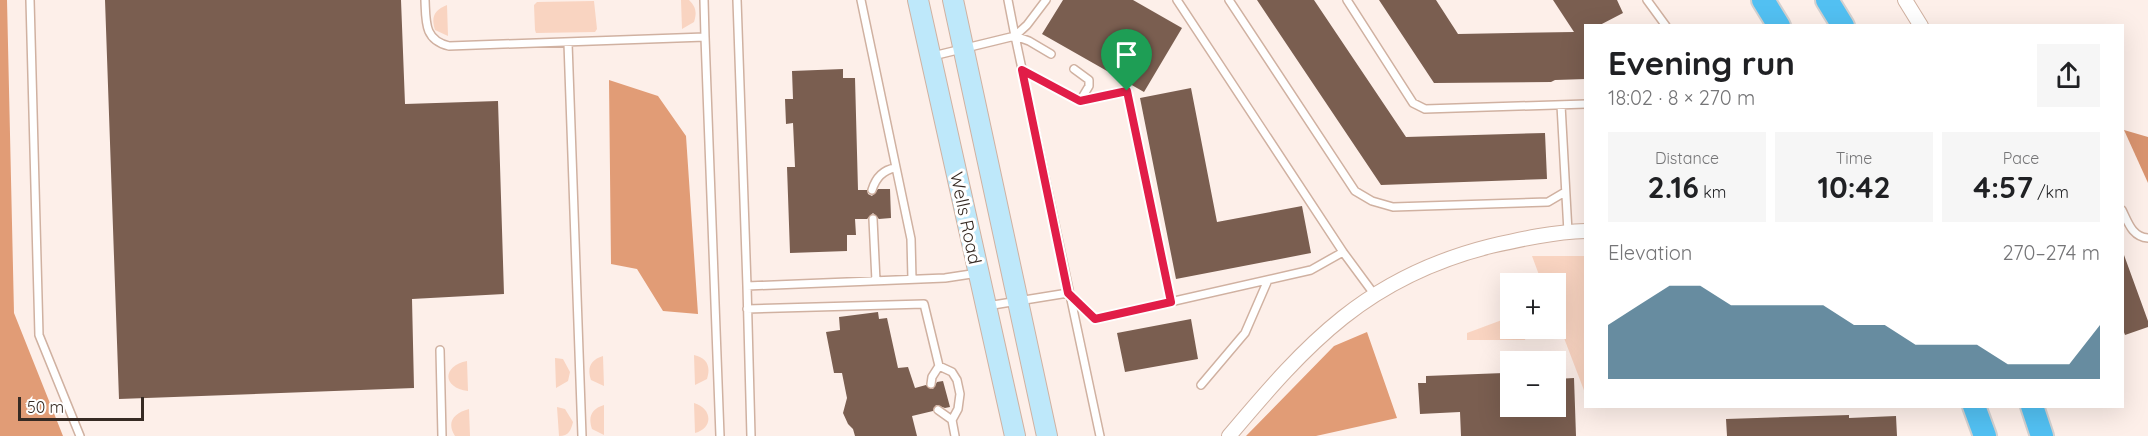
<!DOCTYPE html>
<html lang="en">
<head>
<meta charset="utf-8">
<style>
	:root { --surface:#fff; --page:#f6f6f6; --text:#202124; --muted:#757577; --accent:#275c78 }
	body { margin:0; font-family:Quicksand,sans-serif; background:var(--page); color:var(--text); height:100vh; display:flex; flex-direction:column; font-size:22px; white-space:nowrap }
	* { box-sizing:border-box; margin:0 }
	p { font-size:20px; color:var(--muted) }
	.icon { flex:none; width:33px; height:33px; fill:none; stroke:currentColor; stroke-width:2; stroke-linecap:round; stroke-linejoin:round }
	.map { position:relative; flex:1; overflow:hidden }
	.drawer { position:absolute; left:1584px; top:24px; width:540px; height:384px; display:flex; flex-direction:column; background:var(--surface); border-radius:0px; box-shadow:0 6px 24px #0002 }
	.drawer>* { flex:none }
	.buttons { position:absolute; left:1500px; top:273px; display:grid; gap:12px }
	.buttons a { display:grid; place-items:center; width:66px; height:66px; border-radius:0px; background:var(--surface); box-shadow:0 6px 24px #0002; font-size:30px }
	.scale { position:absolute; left:18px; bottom:15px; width:126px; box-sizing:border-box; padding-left:6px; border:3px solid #362a23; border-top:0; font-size:16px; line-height:21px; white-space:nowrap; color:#362a23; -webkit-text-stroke:4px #fff; paint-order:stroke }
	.pin { position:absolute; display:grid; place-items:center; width:51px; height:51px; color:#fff; margin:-62px -26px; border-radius:50% 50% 50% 0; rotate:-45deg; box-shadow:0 0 6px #0007 }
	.pin .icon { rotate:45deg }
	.round { display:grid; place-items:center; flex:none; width:63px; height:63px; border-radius:0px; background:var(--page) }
	.overview { display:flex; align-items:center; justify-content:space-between; height:102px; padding:0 24px }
	h1 { font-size:33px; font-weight:700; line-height:45px }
	.figures { display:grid; grid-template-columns:repeat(3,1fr); gap:9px; height:102px; padding:6px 24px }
	.figures div { display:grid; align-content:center; border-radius:0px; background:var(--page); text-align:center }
	.figures b { font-size:30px; font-weight:700 }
	.figures small { font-size:16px; font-weight:400 }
	.figures p { font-size:16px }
	.chart { height:168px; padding:12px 24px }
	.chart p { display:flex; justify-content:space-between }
	.chart svg { width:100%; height:108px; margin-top:6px; fill:var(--accent); opacity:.7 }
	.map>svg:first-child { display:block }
</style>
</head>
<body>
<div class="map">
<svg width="2148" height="436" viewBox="0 0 2148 436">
	<rect width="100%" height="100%" fill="#fdefe9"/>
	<path fill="#f9d4c1" d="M 681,0 L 689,0 C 696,7 697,12 694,22 L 682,29 Z
		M 594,1 L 597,29 L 595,32 L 536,33 L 535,30 L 534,5 L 537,2 Z
		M 447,5 L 448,36 L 435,30 C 431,17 434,10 447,5 Z
		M 1532,256 L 1585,256 L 1585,393 L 1556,317 L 1556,284 L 1542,283 Z
		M 1510,317 L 1510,328 L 1528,329 L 1525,340 L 1467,340 L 1467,333 Z
		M 694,355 C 707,358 711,366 707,379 L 695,385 Z
		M 603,356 L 604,386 L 591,380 C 587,368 590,360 603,356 Z
		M 555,358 L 563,359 L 570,372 L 568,381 L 556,388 Z
		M 467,361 L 468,391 C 442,388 442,366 467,361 Z
		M 694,403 C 712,408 714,428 695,433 Z
		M 604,405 L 604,435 L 592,429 C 588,417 591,409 604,405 Z
		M 557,407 L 565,409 L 573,422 C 571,430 569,436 559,436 Z
		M 469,409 L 470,436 L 455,436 C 446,422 454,413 469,409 Z"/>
	<path fill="#e19c76" d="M 0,0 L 7,0 L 14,313 L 63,436 L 0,436 Z
		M 609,80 L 658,96 L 686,136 L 698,314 L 663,311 L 637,269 L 611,264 Z
		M 1367,332 L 1397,418 L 1316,436 L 1246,436 L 1334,346 Z"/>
	<path fill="#d9946f" d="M 2124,130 L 2148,137 L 2148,183 Z"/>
	<path fill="#7a5e50" d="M 105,0 L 401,0 L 405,104 L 498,101 L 504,294 L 412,299 L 414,388 L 119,399 Z
		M 1063,0 L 1133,0 L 1182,28 L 1144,92 L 1042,34 Z
		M 1257,0 L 1314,0 L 1406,137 L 1545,133 L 1547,179 L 1381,185 Z
		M 1379,0 L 1436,0 L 1458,34 L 1574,32 L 1553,0 L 1617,0 L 1623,13 L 1598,26 L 1586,26 L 1586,79 L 1555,80 L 1551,82 L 1434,83 Z
		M 843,69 L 843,78 L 855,78 L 858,190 L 867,190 L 868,194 L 872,196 L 878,189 L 890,189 L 891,218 L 879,219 L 873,213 L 867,219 L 855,219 L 856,235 L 847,235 L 847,251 L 790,253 L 787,167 L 795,167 L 793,123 L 786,124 L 785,99 L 793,99 L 792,71 Z
		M 1191,88 L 1217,222 L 1302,206 L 1311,253 L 1176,279 L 1140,98 Z
		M 2124,255 L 2148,321 L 2148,327 L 2125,335 L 2122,327 Z
		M 878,312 L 879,319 L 887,318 L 898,368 L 908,367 L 915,388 L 926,385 L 933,389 L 937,382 L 943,381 L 950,407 L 945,408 L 936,405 L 933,411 L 912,416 L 917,436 L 855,436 L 853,429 L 848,424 L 843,413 L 847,398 L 842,373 L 834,373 L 826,332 L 840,330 L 839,317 Z
		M 1191,319 L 1198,359 L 1125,372 L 1117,333 Z
		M 1504,373 L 1504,380 L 1510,380 L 1510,406 L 1556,406 L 1556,379 L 1574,378 L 1576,436 L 1461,436 L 1460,412 L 1420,414 L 1418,383 L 1426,383 L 1426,376 Z
		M 1849,415 L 1849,418 L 1896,416 L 1897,436 L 1727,436 L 1726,419 Z"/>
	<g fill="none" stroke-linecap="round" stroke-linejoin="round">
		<defs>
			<path id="service" d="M 30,0 L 39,335 L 80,436
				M 425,0 C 426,22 424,40 449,46 L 705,37 L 704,0
				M 737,0 L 747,286 L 945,278 L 978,273
				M 861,0 L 911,239 L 912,279
				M 1177,0 L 1343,252 L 1374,294
				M 1229,0 L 1355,191 L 1372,201 L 1393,207 L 1548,202 L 1565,192
				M 1347,0 L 1413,103 L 1425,109 L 1586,104
				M 1647,0 L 1666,26
				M 1015,36 L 1100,436
				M 1015,36 L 1027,25 L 1046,0
				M 1015,36 L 1029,41 L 1051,54
				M 705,37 L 720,436
				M 568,43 L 582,436
				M 933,56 L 1015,36 L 1008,0
				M 1074,69 L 1089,80 L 1089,86 L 1080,101
				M 1022,70 L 1080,101 L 1127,91 L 1171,302
				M 1561,105 L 1568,232
				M 872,190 C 876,177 883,170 895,168
				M 2122,210 C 2128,222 2132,237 2148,238
				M 873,219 L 876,281
				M 747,286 L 751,436
				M 1068,293 L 1095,319 L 1311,270 L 1343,252
				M 987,306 L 1068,293
				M 747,309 L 924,304 L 939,366
				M 440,350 L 442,436
				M 939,366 L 952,372 L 957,380 L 960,394 L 958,409 L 952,420 L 955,436
				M 931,384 L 932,377 L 939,366
				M 1201,385 L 1245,333 L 1268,280
				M 938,410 L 952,420"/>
			<path id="minor" d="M 1905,0 L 1921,26
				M 1229,436 C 1308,342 1367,277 1491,246 C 1522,239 1553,232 1586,231"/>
			<path id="secondary" d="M 918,0 L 1015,436
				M 953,0 L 1047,436"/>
			<path id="trunk" d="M 1763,0 L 1779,26
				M 1827,0 L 1843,26
				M 1974,406 L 1985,436
				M 2032,406 L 2042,436"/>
		</defs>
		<use href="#service" stroke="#d0b1a1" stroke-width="10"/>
		<use href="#minor" stroke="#d0b1a1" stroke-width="16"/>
		<use href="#secondary" stroke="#d0b1a1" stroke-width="22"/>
		<use href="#trunk" stroke="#d3d0cf" stroke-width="26"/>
		<use href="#service" stroke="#fff" stroke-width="7"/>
		<use href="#minor" stroke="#fff" stroke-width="14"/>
		<use href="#secondary" stroke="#bee8fa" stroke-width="20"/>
		<use href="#trunk" stroke="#52c0f2" stroke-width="22"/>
	</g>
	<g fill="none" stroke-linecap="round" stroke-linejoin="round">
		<defs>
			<path id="route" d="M 1022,70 L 1080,101 L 1127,91 L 1171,302 L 1095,319 L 1068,293 Z"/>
		</defs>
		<use href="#route" stroke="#fff" stroke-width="12"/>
		<use href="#route" stroke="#e11d48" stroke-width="8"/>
	</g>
	<g text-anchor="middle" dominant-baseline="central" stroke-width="6" stroke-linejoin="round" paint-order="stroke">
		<g font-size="18" fill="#362a23" stroke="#fff">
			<text transform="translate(966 218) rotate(78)">Wells Road</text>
		</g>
	</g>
</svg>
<div class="buttons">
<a>+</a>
<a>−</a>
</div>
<div class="scale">50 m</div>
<div class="pin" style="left:1127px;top:91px;background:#1e9e55"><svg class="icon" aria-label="arrive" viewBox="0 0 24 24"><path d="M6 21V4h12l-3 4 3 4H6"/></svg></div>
<section class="drawer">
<div class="overview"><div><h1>Evening run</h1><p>18:02 · 8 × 270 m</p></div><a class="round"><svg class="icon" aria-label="share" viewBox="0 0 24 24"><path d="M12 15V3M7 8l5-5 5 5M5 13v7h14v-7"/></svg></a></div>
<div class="figures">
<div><p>Distance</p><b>2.16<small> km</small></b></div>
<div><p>Time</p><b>10:42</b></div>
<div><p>Pace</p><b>4:57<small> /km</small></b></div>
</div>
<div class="chart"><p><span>Elevation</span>270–274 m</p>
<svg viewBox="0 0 160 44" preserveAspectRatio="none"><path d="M0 44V22L10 14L20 6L30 6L40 14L50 14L60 14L70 14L80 22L90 22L100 30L110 30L120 30L130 38L140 38L150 38L160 22V44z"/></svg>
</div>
</section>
</div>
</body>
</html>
